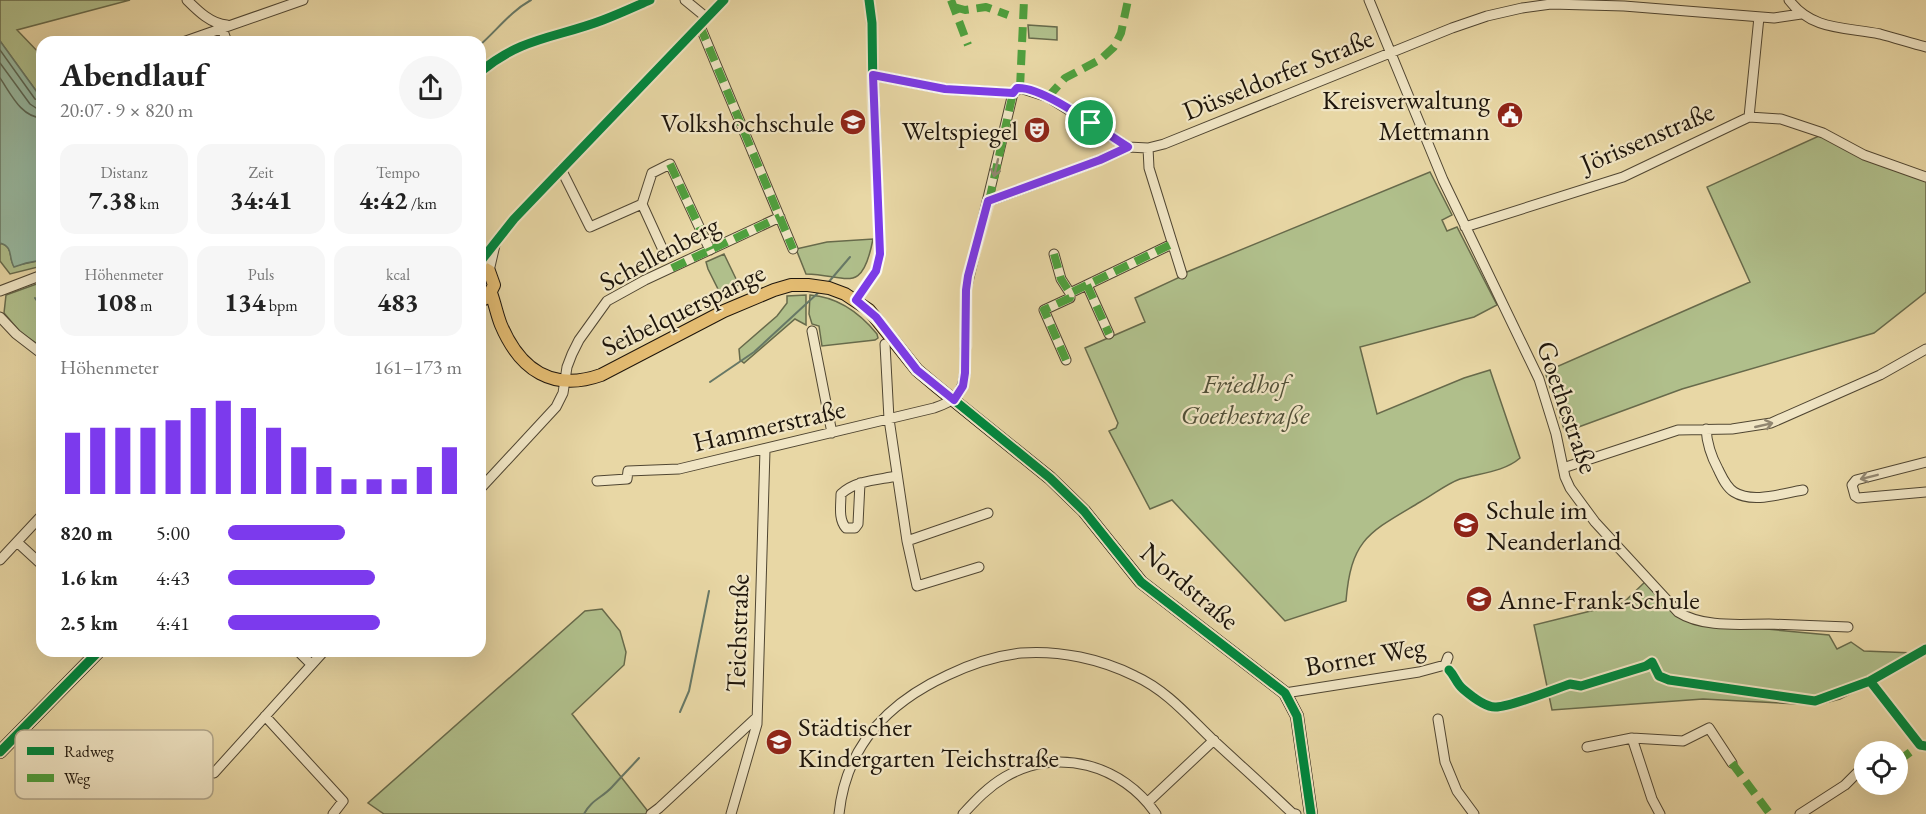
<!DOCTYPE html>
<html lang="de">
<head>
<meta charset="utf-8">
<style>
	:root { --surface:#fff; --page:#f6f6f6; --text:#222; --muted:#767676; --accent:#7c3aed }
	body { margin:0; font-family:"EB Garamond",serif; background:var(--page); color:var(--text); height:100vh; display:flex; flex-direction:column; font-size:22px; white-space:nowrap }
	* { box-sizing:border-box; margin:0 }
	p { font-size:20px; color:var(--muted) }
	.icon { flex:none; width:33px; height:33px; fill:none; stroke:currentColor; stroke-width:2; stroke-linecap:round; stroke-linejoin:round }
	.map { position:relative; flex:1; overflow:hidden }
	.sheet { position:absolute; left:36px; top:36px; width:450px; height:621px; display:flex; flex-direction:column; background:var(--surface); border-radius:18px; box-shadow:0 6px 24px #0002 }
	.sheet>* { flex:none }
	.tools { position:absolute; left:1854px; top:741px; display:grid; gap:12px }
	.tools a { display:grid; place-items:center; width:54px; height:54px; border-radius:50%; background:var(--surface); box-shadow:0 6px 24px #0002; font-size:30px }
	.pin { position:absolute; display:grid; place-items:center; width:51px; height:51px; color:#fff; margin:-26px; border:3px solid #fff; border-radius:50%; box-shadow:0 2px 6px #0007 }
	.round { display:grid; place-items:center; flex:none; width:63px; height:63px; border-radius:32px; background:var(--page) }
	.summary { display:flex; align-items:center; justify-content:space-between; height:102px; padding:0 24px }
	h1 { font-size:33px; font-weight:700; line-height:45px }
	.stats { display:grid; grid-template-columns:repeat(3,1fr); gap:9px; height:102px; padding:6px 24px }
	.stats div { display:grid; align-content:center; border-radius:15px; background:var(--page); text-align:center }
	.stats b { font-size:26px; font-weight:700 }
	.stats small { font-size:16px; font-weight:400 }
	.stats p { font-size:16px }
	.chart { height:168px; padding:12px 24px }
	.chart p { display:flex; justify-content:space-between }
	.chart svg { width:100%; height:108px; margin-top:6px; stroke:var(--accent); stroke-width:6 }
	ul { padding:0 24px; list-style:none; font-size:20px }
	li { display:grid; grid-template-columns:96px 72px 1fr; align-items:center; height:45px }
	li i { height:15px; border-radius:8px; background:var(--accent) }
	.map>svg:first-child { display:block }
</style>
</head>
<body>
<div class="map">
<svg width="1926" height="814" viewBox="0 0 1926 814">
	<rect width="100%" height="100%" fill="#e8d7a5"/>
	<filter id="stains"><feTurbulence type="fractalNoise" baseFrequency=".00333" numOctaves="4"/><feColorMatrix values="0 0 0 0 .2 0 0 0 0 .09 0 0 0 0 .02 0 0 0 .5 -.17"/></filter>
	<radialGradient id="worn" r=".72"><stop offset=".6" stop-color="#630" stop-opacity="0"/><stop offset="1" stop-color="#630" stop-opacity=".3"/></radialGradient>
	<path fill="#b0bf8b" stroke="#676a4b" stroke-width="1.5" d="M 0,0 L 130,0 L 17,30 L 42,56 L 42,99 L 0,41 Z
		M 1028,25 L 1057,27 L 1057,40 L 1029,38 Z
		M 1821,135 L 1926,180 L 1926,292 L 1874,333 L 1682,389 L 1565,432 L 1546,375 L 1547,371 L 1750,282 L 1707,187 Z
		M 1430,172 L 1452,215 L 1442,220 L 1447,231 L 1457,227 L 1497,305 L 1474,317 L 1360,347 L 1377,414 L 1464,378 L 1490,370 L 1520,458 C 1504,472 1480,473 1460,479 C 1446,484 1433,495 1420,502 C 1370,532 1351,538 1346,601 L 1285,621 L 1172,500 L 1150,509 L 1109,431 L 1116,428 L 1118,423 L 1085,348 L 1145,322 L 1135,298 L 1178,278 L 1182,274 Z
		M 873,239 C 862,296 848,275 806,274 L 796,249 L 827,242 Z
		M 0,243 C 14,247 8,257 14,266 L 42,260 L 42,266 L 10,274 L 0,261 Z
		M 724,254 L 739,285 L 720,293 L 708,269 L 706,262 Z
		M 42,282 L 42,347 L 21,333 L 4,313 L 6,295 Z
		M 806,295 L 806,325 L 795,319 L 744,363 L 740,360 L 739,349 L 777,316 L 787,303 L 787,296 Z
		M 810,295 C 838,297 859,312 877,334 L 878,338 L 875,340 L 822,346 L 819,326 L 812,324 L 809,314 Z
		M 1647,580 L 1684,620 L 1703,623 L 1829,635 L 1837,649 L 1851,642 L 1864,651 L 1914,653 L 1918,660 L 1840,699 L 1817,705 L 1703,699 L 1552,710 L 1534,625 L 1623,603 Z
		M 602,609 L 620,631 L 626,652 L 624,665 L 572,714 L 650,814 L 384,814 L 368,803 L 585,611 Z"/>
	<path fill="#98baa2" stroke="#677866" stroke-width="1.5" d="M 0,41 L 42,99 L 42,260 L 26,263 L 14,267 C 8,257 14,247 0,243 Z"/>
	<g fill="none" stroke-linecap="round" stroke-linejoin="round">
		<path stroke="#5b6856" stroke-width="1.5" d="M 0,50 L 35,99 L 42,101
			M 0,63 L 30,104 L 36,108 L 42,109
			M 0,78 C 11,94 21,117 42,118"/>
		<path stroke="#677866" stroke-width="2" d="M 480,45 C 497,30 511,11 531,0
			M 827,284 L 850,257
			M 35,298 L 42,308
			M 710,382 L 754,352 L 819,292
			M 680,712 L 689,691 L 709,591
			M 584,814 C 590,801 603,797 612,787 C 621,777 630,768 639,758"/>
		<defs>
			<path id="minor" d="M 187,0 C 198,11 211,24 227,25
				M 685,0 L 707,18
				M 1369,0 L 1443,180 L 1539,379 L 1556,434 L 1565,477 L 1570,488 L 1595,522 L 1678,612 C 1703,628 1740,624 1769,624 C 1796,625 1822,626 1848,627
				M 1789,0 C 1812,31 1846,27 1880,34 C 1895,38 1911,43 1926,47
				M 700,26 L 793,249
				M 222,28 L 227,42
				M 183,42 L 303,0
				M 480,72 C 522,37 556,38 603,20 C 619,14 634,7 650,0
				M 873,75 L 945,89 L 1013,93
				M 1013,93 L 1020,88 L 1048,97 L 1128,147 L 1148,148 L 1164,144 L 1452,28 L 1487,16 L 1522,8 L 1551,4 L 1624,6 L 1774,18 L 1801,14
				M 1749,117 L 1781,119 L 1823,133 L 1864,155 L 1926,177
				M 1749,117 L 1759,17
				M 1148,148 L 1149,168 L 1182,274
				M 561,169 L 590,227 L 642,204 L 652,173 L 670,164 L 710,250
				M 989,201 L 1100,160 L 1128,147
				M 642,204 L 663,250
				M 1465,227 L 1623,177 L 1749,117
				M 1054,254 L 1061,279 L 1070,293 L 1172,244
				M 480,262 L 514,219 L 724,0
				M 489,271 L 495,245
				M 1087,285 L 1109,334
				M 0,291 L 42,275
				M 856,300 L 876,271 L 880,249 L 871,14
				M 0,317 L 16,334 L 42,354
				M 812,331 L 832,433
				M 885,344 L 889,419 L 907,541 L 917,586 L 979,567
				M 1066,360 L 1044,310 L 1070,298 L 1070,293
				M 1706,429 C 1707,444 1711,456 1718,469 C 1722,477 1726,487 1734,492 C 1753,504 1783,493 1803,490
				M 1926,462 L 1856,480 L 1852,485 L 1855,496 L 1858,498 L 1926,492
				M 1563,468 L 1678,430 L 1732,429 L 1771,423 L 1880,375 L 1926,349
				M 597,481 L 627,479 L 628,471 L 679,469 L 934,408 C 955,401 962,395 965,373 L 966,290 L 1013,93
				M 860,483 L 858,524 L 855,528 L 846,528 C 838,519 841,505 841,494 C 856,480 878,480 897,476
				M 480,489 L 556,407 L 563,393 L 567,367 L 572,354 L 579,340 L 607,301 L 645,280 L 780,217
				M 907,541 L 988,513
				M 17,542 L 42,565
				M 0,560 L 42,515
				M 298,651 L 311,664
				M 1285,693 L 1419,672 L 1445,665 L 1448,657
				M 265,716 L 343,801 L 333,814
				M 1438,719 L 1445,762 L 1457,791 L 1474,814
				M 1632,738 L 1683,741 L 1709,728 L 1732,763
				M 1587,747 L 1632,738 L 1652,799 L 1660,814
				M 214,773 L 324,651
				M 1148,802 L 1214,740
				M 651,814 L 659,808 L 757,717
				M 731,814 L 757,724 L 765,450
				M 839,814 C 846,746 887,703 948,675 C 971,664 995,656 1021,653 C 1060,650 1101,659 1135,676 C 1166,690 1188,716 1212,739 C 1239,764 1266,788 1292,813 L 1296,814
				M 963,814 C 976,800 988,787 1005,777 C 1057,746 1123,765 1156,814
				M 1800,814 L 1845,785 L 1863,767"/>
			<path id="major" d="M 480,266 L 489,271 L 494,285 L 488,297 L 480,301
				M 491,293 C 495,304 497,315 501,325 C 520,370 553,392 601,375 L 724,311 L 774,290 L 791,285 L 808,285 L 829,288 L 845,294 L 869,310 L 917,370 L 936,386 L 1050,478 L 1084,511 L 1141,582 L 1285,693 L 1297,716 L 1311,814
				M 0,752 L 99,651"/>
		</defs>
		<use href="#minor" stroke="#504632" stroke-width="11"/>
		<use href="#major" stroke="#1e150b" stroke-width="14"/>
		<use href="#minor" stroke="#f0e5c4" stroke-width="9"/>
		<use href="#major" stroke="#e4bc72" stroke-width="12"/>
		<path stroke="#4fa03e" stroke-width="8" stroke-dasharray="15 8" stroke-linecap="butt" d="M 951,0 L 968,45
			M 954,7 L 965,10 L 986,7 L 1008,15
			M 700,26 L 793,249
			M 1020,88 L 1024,0
			M 1048,97 L 1065,78 L 1101,59 L 1114,47 L 1121,33 L 1128,0
			M 670,164 L 710,250
			M 989,201 L 1013,93
			M 1054,254 L 1061,279 L 1070,293 L 1172,244
			M 672,268 L 780,217
			M 1087,285 L 1109,334
			M 1066,360 L 1044,310 L 1070,298 L 1070,293
			M 1898,761 L 1920,745
			M 1732,763 L 1770,814
			M 1863,767 L 1864,767"/>
		<defs>
			<path id="cycleway" d="M 869,0 L 872,23 L 873,98 L 880,249 L 876,271 L 856,300 L 880,322 L 917,370 L 1050,478 L 1084,511 L 1141,582 L 1285,693 L 1297,716 L 1311,814
				M 480,72 C 522,37 556,38 603,20 C 619,14 634,7 650,0
				M 480,262 L 514,219 L 724,0
				M 966,346 L 966,290 L 968,276 L 989,201
				M 1449,670 C 1455,676 1456,683 1463,689 C 1470,695 1484,707 1495,707 C 1508,708 1555,689 1570,684 L 1581,686 L 1646,666 L 1652,662 L 1659,676 L 1669,680 L 1815,701 L 1870,681 L 1926,649
				M 1870,681 L 1920,745 L 1926,746
				M 0,752 L 99,651"/>
		</defs>
		<use href="#cycleway" stroke="#f0e5c4" stroke-width="13"/>
		<use href="#cycleway" stroke="#00873e" stroke-width="9"/>
	</g>
	<defs><path id="oneway-shaft" d="M-6 0H5M1.5-3L5.5 0L1.5 3" fill="none" stroke-width="1.6" stroke-linecap="round" stroke-linejoin="round" transform="scale(1.5)"/></defs>
	<g stroke="#928771">
		<use href="#oneway-shaft" transform="translate(996 168) rotate(103)"/>
		<use href="#oneway-shaft" transform="translate(1764 425) rotate(-13)"/>
		<use href="#oneway-shaft" transform="translate(1869 477) rotate(166)"/>
	</g>
	<g fill="none" stroke-linecap="round" stroke-linejoin="round">
		<defs>
			<path id="route" d="M 873,75 L 945,89 L 1013,93 L 1017,88 C 1044,86 1103,132 1128,147 L 1100,160 L 988,201 L 968,276 L 966,290 L 965,373 L 963,386 L 954,400 L 917,370 L 876,317 L 856,300 L 876,271 L 880,254 Z"/>
		</defs>
		<use href="#route" stroke="#fff" stroke-width="12"/>
		<use href="#route" stroke="#7c3aed" stroke-width="8"/>
	</g>
	<defs>
		<symbol id="civic-disc" viewBox="-11 -11 22 22"><circle r="9.5" fill="#8f2418" stroke="#f0e5c4"/><path d="M-.6-6.5H3V-4.5H.6V-3L4-1V1h2V6H-6V1h2V-1L-.6-3ZM-1.2 2.5V6h2.4V2.5Z" fill="#fff"/></symbol>
		<symbol id="university-disc" viewBox="-11 -11 22 22"><circle r="9.5" fill="#8f2418" stroke="#f0e5c4"/><path d="M0-5L7-2L0 1L-7-2ZM-4 1L0 2.5L4 1V4Q0 6-4 4Z" fill="#fff"/></symbol>
		<symbol id="theatre-disc" viewBox="-11 -11 22 22"><circle r="9.5" fill="#8f2418" stroke="#f0e5c4"/><path d="M-5-5.5Q0-4 5-5.5V0Q5 5 0 6Q-5 5-5 0ZM-3.3-2.5H-1v1.5H-3.3ZM1-2.5H3.3v1.5H1ZM-2.8 1Q0 5.5 2.8 1Z" fill="#fff"/></symbol>
		<symbol id="school-disc" viewBox="-11 -11 22 22"><circle r="9.5" fill="#8f2418" stroke="#f0e5c4"/><path d="M0-5L7-2L0 1L-7-2ZM-4 1L0 2.5L4 1V4Q0 6-4 4Z" fill="#fff"/></symbol>
	</defs>
	<g fill-rule="evenodd">
		<use href="#civic-disc" x="1495" y="100" width="30" height="30"/>
		<use href="#university-disc" x="838" y="107" width="30" height="30"/>
		<use href="#theatre-disc" x="1022" y="115" width="30" height="30"/>
		<use href="#school-disc" x="1451" y="510" width="30" height="30"/>
		<use href="#school-disc" x="1464" y="584" width="30" height="30"/>
		<use href="#school-disc" x="764" y="727" width="30" height="30"/>
	</g>
	<g text-anchor="middle" dominant-baseline="central" stroke-width="4.5" stroke-linejoin="round" paint-order="stroke">
		<g font-size="27" fill="#1e150b" stroke="#f0e5c4">
			<text transform="translate(1278 74) rotate(-22)">Düsseldorfer Straße</text>
			<text transform="translate(1647 137) rotate(-23)">Jörissenstraße</text>
			<text transform="translate(659 253) rotate(-28)">Schellenberg</text>
			<text transform="translate(683 309) rotate(-26)">Seibelquerspange</text>
			<text transform="translate(1568 407) rotate(71)">Goethestraße</text>
			<text transform="translate(769 425) rotate(-13)">Hammerstraße</text>
			<text transform="translate(1190 586) rotate(40)">Nordstraße</text>
			<text transform="translate(737 633) rotate(-88)">Teichstraße</text>
			<text transform="translate(1365 656) rotate(-10)">Borner Weg</text>
		</g>
		<g font-size="27" fill="#1e150b" stroke="#f0e5c4" text-anchor="end">
			<text x="1490" y="99">Kreisverwaltung<tspan x="1490" dy="31">Mettmann</tspan></text>
			<text x="834" y="122">Volkshochschule</text>
			<text x="1018" y="130">Weltspiegel</text>
			<text x="1486" y="509" text-anchor="start">Schule im<tspan x="1486" dy="31">Neanderland</tspan></text>
			<text x="1498" y="599" text-anchor="start">Anne-Frank-Schule</text>
			<text x="798" y="726" text-anchor="start">Städtischer<tspan x="798" dy="31">Kindergarten Teichstraße</tspan></text>
		</g>
		<g font-size="27" font-style="italic" fill="#515038" stroke="#f0e5c4">
			<text x="1245" y="383">Friedhof<tspan x="1245" dy="31">Goethestraße</tspan></text>
		</g>
	</g>
	<rect x="15" y="730" width="198" height="69" rx="9" fill="#f0e5c4" stroke="#b1a78c" stroke-width="1.5"/>
	<rect x="27" y="747" width="27" height="8" fill="#00873e"/>
	<rect x="27" y="774" width="27" height="8" fill="#4fa03e"/>
	<g font-size="16" fill="#1e150b">
		<text x="64" y="757">Radweg</text>
		<text x="64" y="784">Weg</text>
	</g>
	<rect width="100%" height="100%" filter="url(#stains)"/>
	<rect width="100%" height="100%" fill="url(#worn)"/>
</svg>
<div class="tools">
<a><svg class="icon" aria-label="locate" viewBox="0 0 24 24"><circle cx="12" cy="12" r="6"/><path d="M12 2v4M12 18v4M2 12h4M18 12h4"/></svg></a>
</div>
<div class="pin" style="left:1091px;top:123px;background:#1e9e55"><svg class="icon" aria-label="arrive" viewBox="0 0 24 24"><path d="M6 21V4h12l-3 4 3 4H6"/></svg></div>
<section class="sheet">
<div class="summary"><div><h1>Abendlauf</h1><p>20:07 · 9 × 820 m</p></div><a class="round"><svg class="icon" aria-label="share" viewBox="0 0 24 24"><path d="M12 15V3M7 8l5-5 5 5M5 13v7h14v-7"/></svg></a></div>
<div class="stats">
<div><p>Distanz</p><b>7.38<small> km</small></b></div>
<div><p>Zeit</p><b>34:41</b></div>
<div><p>Tempo</p><b>4:42<small> /km</small></b></div>
</div>
<div class="stats">
<div><p>Höhenmeter</p><b>108<small> m</small></b></div>
<div><p>Puls</p><b>134<small> bpm</small></b></div>
<div><p>kcal</p><b>483</b></div>
</div>
<div class="chart"><p><span>Höhenmeter</span>161–173 m</p>
<svg viewBox="0 0 160 44" preserveAspectRatio="none"><path d="M5 44V19M15 44V17M25 44V17M35 44V17M45 44V14M55 44V9M65 44V6M75 44V9M85 44V17M95 44V25M105 44V33M115 44V38M125 44V38M135 44V38M145 44V33M155 44V25"/></svg>
</div>
<ul>
<li><b>820 m</b>5:00<i style="width:50%"></i></li>
<li><b>1.6 km</b>4:43<i style="width:63%"></i></li>
<li><b>2.5 km</b>4:41<i style="width:65%"></i></li>
</ul>
</section>
</div>
</body>
</html>
